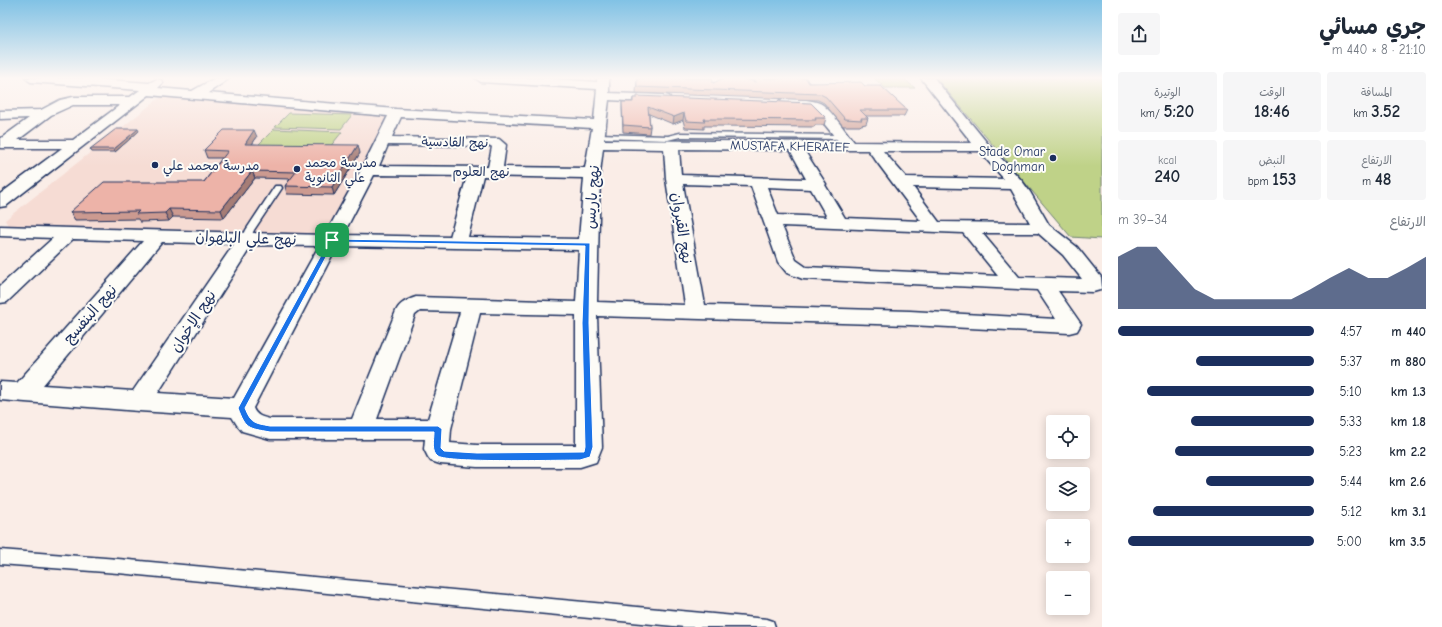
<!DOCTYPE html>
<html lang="ar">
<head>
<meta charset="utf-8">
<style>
	:root { --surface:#fff; --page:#f6f6f7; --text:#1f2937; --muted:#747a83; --accent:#1b2f5e }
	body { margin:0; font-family:"Comic Neue","Playpen Sans Arabic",sans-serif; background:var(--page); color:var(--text); direction:rtl; height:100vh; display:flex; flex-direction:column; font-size:15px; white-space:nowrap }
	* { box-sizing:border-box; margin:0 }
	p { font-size:13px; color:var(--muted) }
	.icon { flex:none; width:22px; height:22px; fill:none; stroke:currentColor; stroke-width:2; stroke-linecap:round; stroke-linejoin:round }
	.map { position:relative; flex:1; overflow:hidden; direction:ltr }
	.panel { display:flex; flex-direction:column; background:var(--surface); width:340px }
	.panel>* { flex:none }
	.tools { position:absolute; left:1046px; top:415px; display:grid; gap:8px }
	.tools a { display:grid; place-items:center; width:44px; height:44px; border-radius:4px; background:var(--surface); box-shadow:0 2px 10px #0003; font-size:20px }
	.pin { position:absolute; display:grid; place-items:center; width:34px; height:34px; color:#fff; margin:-17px; border-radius:8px; box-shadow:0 2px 6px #0006 }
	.round { display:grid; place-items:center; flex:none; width:42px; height:42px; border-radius:4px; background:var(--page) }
	.head { display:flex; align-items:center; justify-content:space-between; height:68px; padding:0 16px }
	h1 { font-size:22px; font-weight:700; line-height:30px }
	.metrics { display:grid; grid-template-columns:repeat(3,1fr); gap:6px; height:68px; padding:4px 16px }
	.metrics div { display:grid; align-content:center; border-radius:4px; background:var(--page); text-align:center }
	.metrics b { font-size:17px; font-weight:700 }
	.metrics small { font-size:11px; font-weight:400 }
	.metrics p { font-size:11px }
	.chart { height:112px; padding:8px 16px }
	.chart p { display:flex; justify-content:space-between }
	.chart svg { width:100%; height:72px; margin-top:4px; fill:var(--accent); opacity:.7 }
	ul { padding:0 16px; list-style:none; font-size:13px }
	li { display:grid; grid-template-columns:64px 48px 1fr; align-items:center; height:30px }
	li i { height:10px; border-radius:5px; background:var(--accent) }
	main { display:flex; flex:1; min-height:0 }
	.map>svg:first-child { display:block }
</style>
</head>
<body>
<main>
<section class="panel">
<div class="head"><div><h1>جري مسائي</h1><p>21:10 · 8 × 440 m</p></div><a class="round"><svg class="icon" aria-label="share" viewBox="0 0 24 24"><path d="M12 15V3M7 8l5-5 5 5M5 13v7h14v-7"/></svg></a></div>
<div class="metrics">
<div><p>المسافة</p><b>3.52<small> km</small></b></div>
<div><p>الوقت</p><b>18:46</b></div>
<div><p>الوتيرة</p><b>5:20<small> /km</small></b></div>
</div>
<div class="metrics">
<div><p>الارتفاع</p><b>48<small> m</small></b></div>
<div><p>النبض</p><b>153<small> bpm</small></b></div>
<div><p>kcal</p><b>240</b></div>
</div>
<div class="chart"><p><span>الارتفاع</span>34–39 m</p>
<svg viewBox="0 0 160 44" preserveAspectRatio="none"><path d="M0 44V12L10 6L20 6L30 19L40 32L50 38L60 38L70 38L80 38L90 38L100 32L110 25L120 19L130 25L140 25L150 19L160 12V44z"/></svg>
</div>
<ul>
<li><b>440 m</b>4:57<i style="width:100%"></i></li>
<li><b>880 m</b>5:37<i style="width:60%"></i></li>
<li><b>1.3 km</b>5:10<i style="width:85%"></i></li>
<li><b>1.8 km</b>5:33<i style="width:63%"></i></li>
<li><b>2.2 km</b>5:23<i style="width:71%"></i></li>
<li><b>2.6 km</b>5:44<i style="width:55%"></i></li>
<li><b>3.1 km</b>5:12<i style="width:82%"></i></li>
<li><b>3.5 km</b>5:00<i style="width:95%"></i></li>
</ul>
</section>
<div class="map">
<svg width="1102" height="627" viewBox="0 0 1102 627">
	<rect width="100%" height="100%" fill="#faede7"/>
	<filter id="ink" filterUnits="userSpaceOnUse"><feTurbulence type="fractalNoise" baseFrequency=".025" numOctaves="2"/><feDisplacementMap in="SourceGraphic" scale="8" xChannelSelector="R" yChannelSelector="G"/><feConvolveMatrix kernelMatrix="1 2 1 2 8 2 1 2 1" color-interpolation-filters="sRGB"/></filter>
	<g filter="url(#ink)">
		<path fill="#f6dcd4" d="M 167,96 L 382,116 L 387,117 L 363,166 L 325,232 L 320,235 L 256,233 L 254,230 L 250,230 L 241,232 L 9,227 L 5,220 L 158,99 Z"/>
		<path fill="#bfd288" stroke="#6d8073" d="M 874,78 L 903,78 L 915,88 L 885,88 Z
			M 936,78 L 1102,78 L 1102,239 L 1071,237 Z
			M 289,113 L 352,115 L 341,129 L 275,127 Z
			M 274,129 L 342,132 L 329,148 L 258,145 Z"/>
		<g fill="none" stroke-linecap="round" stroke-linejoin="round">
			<defs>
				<path id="lane" d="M 680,133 L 843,135 L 846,137 L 843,139 L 680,137 L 668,140 L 598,138 L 595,136 L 598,134 L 668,136 Z
					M 275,186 L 281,186 L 282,188 L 254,230 L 249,241 L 243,241 L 242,239 L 246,230 Z
					M 0,550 L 118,559 L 767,619 L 773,621 L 775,627 L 684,627 L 118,573 L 0,564 Z"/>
				<path id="street" d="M 25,78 L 84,78 L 149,83 L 157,79 L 161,80 L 163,83 L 158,88 L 192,91 L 215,78 L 230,78 L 208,93 L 396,109 L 594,120 L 597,89 L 481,82 L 475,78 L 541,78 L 597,82 L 597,78 L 609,78 L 609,93 L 665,95 L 669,96 L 671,99 L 669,102 L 665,103 L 609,100 L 604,140 L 839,142 L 813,110 L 808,108 L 780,106 L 778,103 L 780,100 C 789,98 815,99 823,105 C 833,113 845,131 854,142 L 972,143 L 921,78 L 934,78 L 988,144 L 1022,181 L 1030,192 L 1049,225 L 1077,247 L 1101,277 L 1102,287 L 1100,290 L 1093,292 L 1058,291 L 1081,324 L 1077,331 L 1069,333 L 910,325 L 597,316 L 602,447 L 596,462 L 580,467 L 477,467 L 440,464 L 431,461 L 428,457 L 424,449 L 425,439 L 270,439 L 242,431 L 237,425 L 232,417 L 139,411 L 0,400 L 0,382 L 17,383 L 143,241 L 73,239 L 7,302 L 0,303 L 0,286 L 53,238 L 0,236 L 0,226 L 325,235 L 361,170 L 388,116 L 149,95 L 6,206 L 0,207 L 0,194 L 62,148 L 0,148 L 0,139 L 29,118 L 0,119 L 0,111 L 41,110 L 60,100 L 73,97 L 130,97 L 140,90 L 31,82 ZM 73,105 L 120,105 L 73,140 L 18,140 L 51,115 ZM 401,117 L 592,128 L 585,168 L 503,167 L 506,145 L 499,139 L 392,137 ZM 388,145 L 491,146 L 492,147 L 488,167 L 379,166 ZM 603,148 L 664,149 L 666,179 L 685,305 L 597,302 L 600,173 ZM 679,149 L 790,150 L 806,179 L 681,175 ZM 804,150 L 868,150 L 921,221 L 845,218 L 825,185 L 826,184 ZM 883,151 L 979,151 L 1004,179 L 906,177 ZM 374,175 L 467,176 L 450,237 L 343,235 ZM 483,176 L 584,178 L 579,239 L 468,237 ZM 683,184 L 751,186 L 778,262 L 787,273 L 803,279 L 1037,290 L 1056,319 L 910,311 L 705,305 ZM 767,187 L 811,189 L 827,217 L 778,215 ZM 913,187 L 1011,189 L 1030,223 L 939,222 ZM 782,226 L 963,233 L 998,276 L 806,267 L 796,260 ZM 982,233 L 1038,233 L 1063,255 L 1082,279 L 1019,277 ZM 162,242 L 234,244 L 133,391 L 43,385 ZM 252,245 L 319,246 L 234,398 L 158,393 ZM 337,246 L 579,250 L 576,302 L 416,297 C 407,300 400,303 396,311 L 352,419 L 270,419 C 262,417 256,416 253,408 ZM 420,311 L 460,312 L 428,419 L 377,419 L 415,315 ZM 480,313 L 576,315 L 576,445 L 477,445 L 450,443 L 451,429 Z"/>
			</defs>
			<use href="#lane" stroke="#1b2f5e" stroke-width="3"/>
			<use href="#street" stroke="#1b2f5e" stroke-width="3"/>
			<use href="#lane" fill="#fdfcf7" fill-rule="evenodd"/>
			<use href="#street" fill="#fdfcf7" fill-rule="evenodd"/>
		</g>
		<path fill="#cc9a90" stroke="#1b2f5e" d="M 637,78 L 712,78 L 713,83 L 752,81 L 751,78 L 806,78 L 809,83 L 865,86 L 907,110 L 904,116 L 866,116 L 868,118 L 866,124 L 861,125 L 860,126 L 843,126 L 824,103 L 818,100 L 636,93 Z
			M 633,98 L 826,118 L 824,125 L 815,125 L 814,127 L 717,126 L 704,126 L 704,129 L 685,128 L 683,120 L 673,124 L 649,114 L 650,127 L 649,134 L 623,132 L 622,109 L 622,102 L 632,102 Z
			M 139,131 L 115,152 L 92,152 L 90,149 Z
			M 257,137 L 252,144 L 360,153 L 334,195 L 287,194 L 285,186 L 290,179 L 255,178 L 224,218 L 173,217 L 169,221 L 140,222 L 138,219 L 75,220 L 70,212 L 204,182 L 222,158 L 207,158 L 204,150 Z"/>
		<path fill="#a67d76" stroke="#1b2f5e" d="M 684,113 L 683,120 L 673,124 L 674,117 Z
			M 138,129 L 139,131 L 115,152 L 114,149 Z
			M 254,130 L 257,137 L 247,151 L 245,144 Z
			M 358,145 L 360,153 L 334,195 L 332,187 Z
			M 252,171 L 255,178 L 224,218 L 221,210 Z
			M 169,209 L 173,217 L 169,221 L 165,213 Z"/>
		<path fill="#edb3a8" stroke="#1b2f5e" d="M 637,78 L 712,78 L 713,83 L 724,78 L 740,78 L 756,82 L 754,78 L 806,78 L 809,83 L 861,82 L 865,86 L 881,86 L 907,110 L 860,110 L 868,118 L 861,118 L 862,120 L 845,119 L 826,97 L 820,94 L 637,87 Z
			M 637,96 L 811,103 L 826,118 L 815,118 L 816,120 L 718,119 L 704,119 L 705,122 L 686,121 L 684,113 L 674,117 L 648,107 L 650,127 L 623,125 L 622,102 L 633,102 L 633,98 L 637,98 Z
			M 116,129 L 138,129 L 114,149 L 90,149 Z
			M 224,130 L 254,130 L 245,144 L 358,145 L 332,187 L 285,186 L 296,172 L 252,171 L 221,210 L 169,209 L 165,213 L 136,214 L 139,211 L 70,212 L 104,182 L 204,182 L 228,151 L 204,150 Z"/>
	</g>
	<linearGradient id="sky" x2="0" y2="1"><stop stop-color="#81c2e5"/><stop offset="0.47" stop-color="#fdf7f4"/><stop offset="1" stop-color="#fdf7f4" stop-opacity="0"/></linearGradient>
	<rect width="1102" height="166" fill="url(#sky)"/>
	<path fill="#1a73e8" stroke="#fff" fill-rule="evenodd" d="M 330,239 L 590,243 L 589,323 L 593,447 L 590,457 L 580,460 C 559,460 449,463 438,456 C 431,451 434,440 434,432 L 270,432 C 248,428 246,429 238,408 ZM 334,242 L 585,246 L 582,323 L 585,447 L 584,452 L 477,453 L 444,451 L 441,448 L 442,429 L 438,426 L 270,426 C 254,423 251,423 245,408 Z"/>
	<g fill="#1b2f5e" stroke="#fdfcf7" stroke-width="1.5">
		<circle cx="1053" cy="158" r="4"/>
		<circle cx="155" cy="165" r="4"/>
		<circle cx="297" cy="169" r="4"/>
	</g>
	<g text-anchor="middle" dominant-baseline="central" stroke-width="4" stroke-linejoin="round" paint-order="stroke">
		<g font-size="13" fill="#1b2f5e" stroke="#fdfcf7">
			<text transform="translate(455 142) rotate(1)">نهج القادسية</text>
			<text transform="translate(790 146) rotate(1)">MUSTAFA KHERAIEF</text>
			<text x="481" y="171">نهج العلوم</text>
		</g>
		<g font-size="13" fill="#1b2f5e" stroke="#fdfcf7" text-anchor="start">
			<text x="1045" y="151" text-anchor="end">Stade Omar<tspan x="1045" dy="15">Doghman</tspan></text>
			<text x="305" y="162">مدرسة محمد<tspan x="305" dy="15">علي الثانوية</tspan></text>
			<text x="163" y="165">مدرسة محمد علي</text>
		</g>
		<g font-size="15" fill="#1b2f5e" stroke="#fdfcf7">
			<text transform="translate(592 197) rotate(-86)">نهج باريس</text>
			<text transform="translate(682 228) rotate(81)">نهج القيروان</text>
			<text transform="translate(246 238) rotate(2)">نهج علي البلهوان</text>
			<text transform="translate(90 314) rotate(-49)">نهج البنفسج</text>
			<text transform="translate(193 321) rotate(-57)">نهج الإخوان</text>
		</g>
	</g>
</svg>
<div class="tools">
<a><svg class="icon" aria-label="locate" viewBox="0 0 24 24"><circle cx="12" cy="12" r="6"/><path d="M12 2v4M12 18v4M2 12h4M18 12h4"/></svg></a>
<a><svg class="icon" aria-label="layers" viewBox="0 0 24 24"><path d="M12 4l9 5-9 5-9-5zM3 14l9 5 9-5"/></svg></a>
<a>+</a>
<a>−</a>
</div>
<div class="pin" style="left:332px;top:240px;background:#1e9e55"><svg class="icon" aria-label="arrive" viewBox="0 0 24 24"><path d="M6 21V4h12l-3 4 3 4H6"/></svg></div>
</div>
</main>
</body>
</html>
